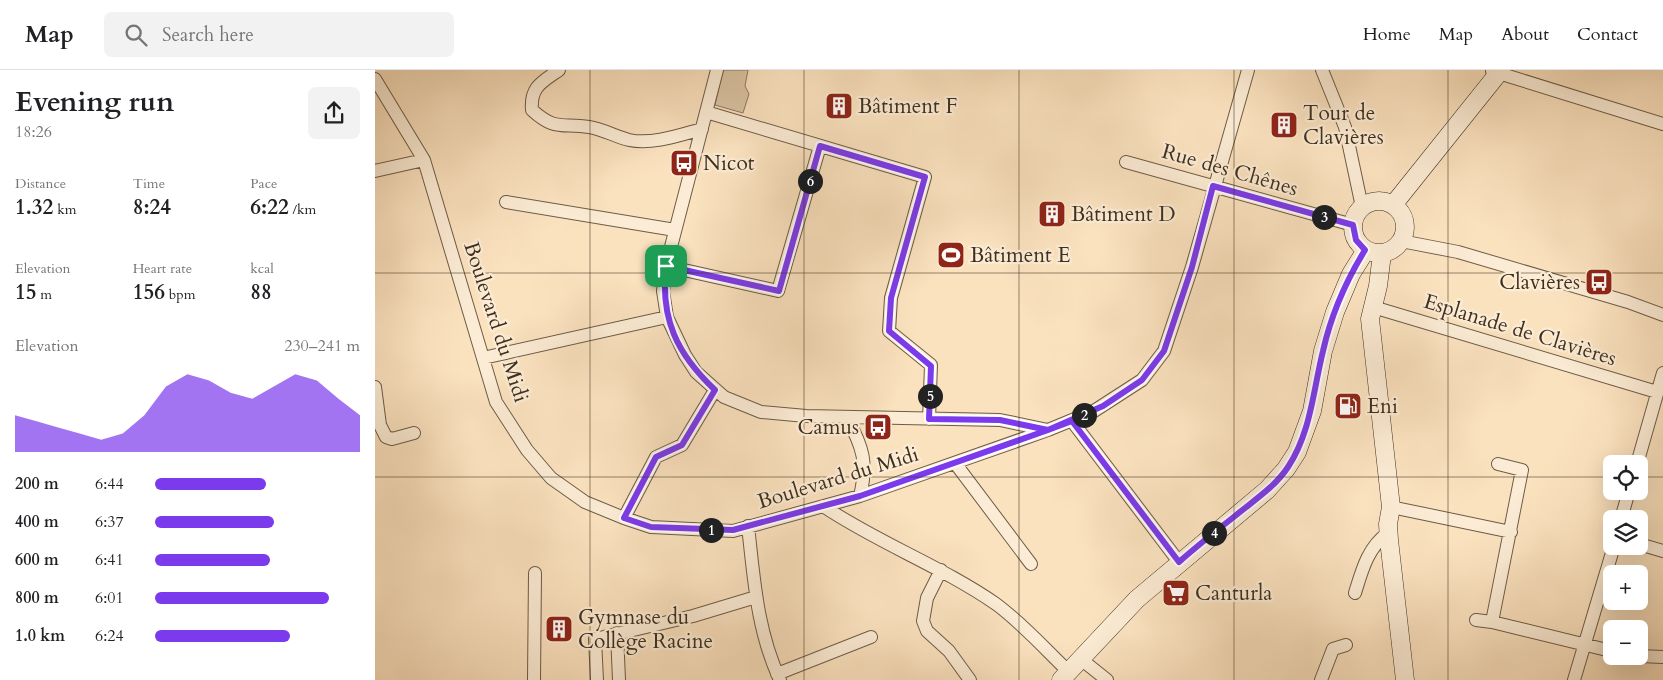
<!DOCTYPE html>
<html lang="en">
<head>
<meta charset="utf-8">
<style>
	:root { --surface:#fff; --page:#f2f2f2; --text:#202124; --muted:#757577; --line:#e0e0e0; --accent:#7c3aed }
	body { margin:0; font-family:Cardo,serif; background:var(--page); color:var(--text); height:100vh; display:flex; flex-direction:column; font-size:19px; white-space:nowrap }
	* { box-sizing:border-box; margin:0 }
	p { font-size:16px; color:var(--muted) }
	.icon { flex:none; width:28px; height:28px; fill:none; stroke:currentColor; stroke-width:2; stroke-linecap:round; stroke-linejoin:round }
	.map { position:relative; flex:1; overflow:hidden }
	.panel { display:flex; flex-direction:column; background:var(--surface); width:375px }
	.panel>* { flex:none }
	.buttons { position:absolute; left:1228px; top:385px; display:grid; gap:10px }
	.buttons a { display:grid; place-items:center; width:45px; height:45px; border-radius:8px; background:var(--surface); box-shadow:0 5px 20px #0002; font-size:25px }
	.pin { position:absolute; display:grid; place-items:center; width:42px; height:42px; color:#fff; margin:-21px; border-radius:10px; box-shadow:0 2px 8px #0006 }
	.km { position:absolute; width:25px; height:25px; margin:-12px; border-radius:50%; background:#222; color:#fff; font-size:14px; line-height:25px; text-align:center }
	.round { display:grid; place-items:center; flex:none; width:52px; height:52px; border-radius:8px; background:var(--page) }
	.head { display:flex; align-items:center; justify-content:space-between; height:85px; padding:0 15px }
	h1 { font-size:28px; font-weight:600; line-height:38px }
	.metrics { display:grid; grid-template-columns:repeat(3,1fr); gap:8px; height:85px; padding:5px 15px }
	.metrics div { display:grid; align-content:center }
	.metrics b { font-size:21px; font-weight:600 }
	.metrics small { font-size:14px; font-weight:400 }
	.metrics p { font-size:14px }
	.chart { height:140px; padding:10px 15px }
	.chart p { display:flex; justify-content:space-between }
	.chart svg { width:100%; height:90px; margin-top:5px; fill:var(--accent); opacity:.7 }
	ul { padding:0 15px; list-style:none; font-size:16px }
	li { display:grid; grid-template-columns:80px 60px 1fr; align-items:center; height:38px }
	li i { height:12px; border-radius:6px; background:var(--accent) }
	header { display:flex; align-items:center; gap:30px; box-sizing:border-box; height:70px; padding:0 25px; background:var(--surface); border-bottom:1px solid var(--line) }
	header strong { font-size:24px }
	nav { display:flex; gap:28px; margin-inline-start:auto; font-size:18px }
	.search { width:350px; height:45px; background:var(--page); display:flex; align-items:center; gap:12px; box-sizing:border-box; padding:0 18px; border-radius:8px; color:var(--muted); font-size:19px }
	main { display:flex; flex:1; min-height:0 }
	.map>svg:first-child { display:block }
</style>
</head>
<body>
<header>
<strong>Map</strong>
<div class="search"><svg class="icon" aria-label="search" viewBox="0 0 24 24"><circle cx="10" cy="10" r="6"/><path d="M15 15l6 6"/></svg>Search here</div>
<nav><a>Home</a><a>Map</a><a>About</a><a>Contact</a></nav>
</header>
<main>
<section class="panel">
<div class="head"><div><h1>Evening run</h1><p>18:26</p></div><a class="round"><svg class="icon" aria-label="share" viewBox="0 0 24 24"><path d="M12 15V3M7 8l5-5 5 5M5 13v7h14v-7"/></svg></a></div>
<div class="metrics">
<div><p>Distance</p><b>1.32<small> km</small></b></div>
<div><p>Time</p><b>8:24</b></div>
<div><p>Pace</p><b>6:22<small> /km</small></b></div>
</div>
<div class="metrics">
<div><p>Elevation</p><b>15<small> m</small></b></div>
<div><p>Heart rate</p><b>156<small> bpm</small></b></div>
<div><p>kcal</p><b>88</b></div>
</div>
<div class="chart"><p><span>Elevation</span>230–241 m</p>
<svg viewBox="0 0 160 44" preserveAspectRatio="none"><path d="M0 44V26L10 29L20 32L30 35L40 38L50 35L60 26L70 12L80 6L90 9L100 15L110 18L120 12L130 6L140 9L150 18L160 26V44z"/></svg>
</div>
<ul>
<li><b>200 m</b>6:44<i style="width:54%"></i></li>
<li><b>400 m</b>6:37<i style="width:58%"></i></li>
<li><b>600 m</b>6:41<i style="width:56%"></i></li>
<li><b>800 m</b>6:01<i style="width:85%"></i></li>
<li><b>1.0 km</b>6:24<i style="width:66%"></i></li>
</ul>
</section>
<div class="map">
<svg width="1288" height="610" viewBox="0 0 1288 610">
	<rect width="100%" height="100%" fill="#fbe2bf"/>
	<filter id="stains"><feTurbulence type="fractalNoise" baseFrequency=".004" numOctaves="4"/><feColorMatrix values="0 0 0 0 .2 0 0 0 0 .09 0 0 0 0 .02 0 0 0 .5 -.17"/></filter>
	<radialGradient id="worn" r=".72"><stop offset=".6" stop-color="#630" stop-opacity="0"/><stop offset="1" stop-color="#630" stop-opacity=".3"/></radialGradient>
	<path fill="#dbc4a4" stroke="#8c7a62" d="M 348,0 L 373,0 L 370,16 L 374,24 L 368,43 L 340,35 Z"/>
	<g fill="none" stroke-linecap="round" stroke-linejoin="round">
		<defs>
			<path id="street" d="M 184,0 C 167,12 155,17 157,40 C 180,61 186,53 214,57 C 228,59 241,67 254,70 C 277,75 305,65 327,59
				M 342,0 L 291,196 L 288,221 L 292,247 L 310,285 L 321,302 L 349,327 L 386,342 L 431,346 L 625,350 L 673,360
				M 947,0 L 970,57 L 987,137
				M 1117,1 L 1288,54
				M 0,9 L 49,90 L 121,332 L 152,380 L 176,408 L 210,432 L 249,448 L 276,457 L 358,461 L 485,426 L 673,360 L 719,341 L 767,310 L 789,281 L 817,197 L 873,0
				M 331,42 L 550,107 L 516,228 L 514,261 L 556,295 L 554,349
				M 751,92 L 978,155
				M 0,101 L 49,90
				M 131,132 L 300,160
				M 1026,171 L 1083,182 L 1253,232 L 1288,245
				M 291,196 L 403,221 L 445,76
				M 998,237 L 1282,322
				M 108,288 L 292,247
				M 0,317 L 5,355 L 11,367 L 17,369 L 39,363
				M 472,348 C 488,377 493,393 485,426
				M 697,351 L 804,492
				M 580,393 L 656,494
				M 1123,394 L 1147,400 L 1117,552 L 1236,581
				M 1262,394 L 1288,303
				M 448,436 C 503,473 566,496 621,534 C 648,554 670,579 694,602
				M 1016,437 L 1136,462
				M 249,448 L 281,387 L 307,375 L 340,320
				M 1246,449 L 1254,421
				M 373,456 C 379,509 382,561 405,610
				M 1264,474 L 1288,481
				M 566,500 L 552,528 L 548,551 L 552,561 L 574,581 L 595,610
				M 980,523 C 987,500 993,477 1013,463
				M 1101,550 L 1117,552
				M 242,563 L 244,610
				M 1264,586 L 1288,587
				M 707,590 L 732,610
				M 402,604 L 496,567
				M 159,610 L 160,503
				M 222,610 L 220,569 L 318,546 L 381,527
				M 946,610 L 958,579 L 971,575
				M 1199,610 L 1239,476"/>
			<path id="secondary" d="M978 157a26 26 0 1 1 52 0a26 26 0 1 1-52 0Z
				M 1018,135 L 1126,0
				M 1007,184 L 1003,216 L 995,249 L 1016,437 L 1013,454 L 1014,470 L 1030,610
				M 686,610 L 762,529 L 892,420 L 911,399 L 922,382 L 937,341 L 948,281 L 960,242 L 976,204 L 991,180"/>
		</defs>
		<use href="#street" stroke="#6d5c47" stroke-width="14"/>
		<use href="#secondary" stroke="#3e2f1f" stroke-width="19"/>
		<use href="#street" stroke="#fcecd5" stroke-width="12"/>
		<use href="#secondary" stroke="#fcecd5" stroke-width="18"/>
	</g>
	<g fill="none" stroke-linecap="round" stroke-linejoin="round">
		<defs>
			<path id="route" d="M 291,196 C 285,249 302,284 340,320 L 307,375 L 281,387 L 249,448 L 276,457 L 358,460 L 485,426 L 673,360 L 728,336 L 767,310 L 789,281 L 817,197 L 838,116 L 978,155 L 981,170 L 990,180 C 971,211 956,245 948,281 C 938,321 936,362 913,397 C 900,417 878,431 860,446 C 841,461 822,476 804,492 L 697,351 L 673,360 L 625,350 L 554,349 L 556,296 L 514,261 L 516,228 L 550,107 L 445,76 L 404,221 L 291,196"/>
		</defs>
		<use href="#route" stroke="#fff" stroke-width="10"/>
		<use href="#route" stroke="#7c3aed" stroke-width="6"/>
	</g>
	<path fill="none" stroke="#3e2f1f" stroke-width="1" stroke-opacity="0.55" d="M 215,0 L 215,610M 429,0 L 429,610M 644,0 L 644,610M 859,0 L 859,610M 1073,0 L 1073,610M 0,203 L 1288,203M 0,407 L 1236,407M 1264,407 L 1288,407"/>
	<defs>
		<symbol id="building-square" viewBox="-11 -11 22 22"><rect x="-9" y="-9" width="18" height="18" rx="4" fill="#8f2418" stroke="#fcecd5"/><path d="M-4-6H4V6H1V3H-1V6H-4ZM-2.5-4.3h1.7v1.8h-1.7ZM.8-4.3h1.7v1.8H.8ZM-2.5-1h1.7V.8h-1.7ZM.8-1h1.7V.8H.8Z" fill="#fff"/></symbol>
		<symbol id="bus-square" viewBox="-11 -11 22 22"><rect x="-9" y="-9" width="18" height="18" rx="4" fill="#8f2418" stroke="#fcecd5"/><path d="M-5-6H5V4H4V6H2V4H-2V6H-4V4H-5ZM-3.5-4V0h7V-4ZM-3.5 1.2v1.5H-2V1.2ZM2 1.2v1.5H3.5V1.2Z" fill="#fff"/></symbol>
		<symbol id="stadium-square" viewBox="-11 -11 22 22"><rect x="-9" y="-9" width="18" height="18" rx="4" fill="#8f2418" stroke="#fcecd5"/><path d="M0-5a6.5 5 0 1 0 0 10a6.5 5 0 1 0 0-10ZM-3.5-1.8h7v3.6h-7Z" fill="#fff"/></symbol>
		<symbol id="fuel-square" viewBox="-11 -11 22 22"><rect x="-9" y="-9" width="18" height="18" rx="4" fill="#8f2418" stroke="#fcecd5"/><path d="M-5.5-6h7V0h2V4h1.3V-2.5L3-4.5l.8-.8L6-3V5H2.5V1h-1V6h-7ZM-4.2-4.7v3.2H.2V-4.7Z" fill="#fff"/></symbol>
		<symbol id="supermarket-square" viewBox="-11 -11 22 22"><rect x="-9" y="-9" width="18" height="18" rx="4" fill="#8f2418" stroke="#fcecd5"/><path d="M-6-5.5h2.5l.6 2H6L4.5 2H-2.5L-4.4-4H-6ZM-1.5 3.2a1.3 1.3 0 1 0 .1 0ZM3 3.2a1.3 1.3 0 1 0 .1 0Z" fill="#fff"/></symbol>
	</defs>
	<g fill-rule="evenodd">
		<use href="#building-square" x="448" y="20" width="32" height="32"/>
		<use href="#building-square" x="893" y="39" width="32" height="32"/>
		<use href="#bus-square" x="293" y="77" width="32" height="32"/>
		<use href="#building-square" x="661" y="128" width="32" height="32"/>
		<use href="#stadium-square" x="560" y="169" width="32" height="32"/>
		<use href="#bus-square" x="1208" y="196" width="32" height="32"/>
		<use href="#fuel-square" x="957" y="320" width="32" height="32"/>
		<use href="#bus-square" x="487" y="341" width="32" height="32"/>
		<use href="#supermarket-square" x="785" y="507" width="32" height="32"/>
		<use href="#building-square" x="168" y="543" width="32" height="32"/>
	</g>
	<g text-anchor="middle" dominant-baseline="central" stroke-width="4.5" stroke-linejoin="round" paint-order="stroke">
		<g font-size="21" fill="#3e2f1f" stroke="#fcecd5" text-anchor="start">
			<text x="483" y="36">Bâtiment F</text>
			<text x="928" y="43">Tour de<tspan x="928" dy="24">Clavières</tspan></text>
			<text x="328" y="93">Nicot</text>
			<text x="696" y="144">Bâtiment D</text>
			<text x="595" y="185">Bâtiment E</text>
			<text x="1205" y="212" text-anchor="end">Clavières</text>
			<text x="992" y="336">Eni</text>
			<text x="484" y="357" text-anchor="end">Camus</text>
			<text x="820" y="523">Canturla</text>
			<text x="203" y="547">Gymnase du<tspan x="203" dy="24">Collège Racine</tspan></text>
		</g>
		<g font-size="21" fill="#3e2f1f" stroke="#fcecd5">
			<text transform="translate(855 100) rotate(16)">Rue des Chênes</text>
			<text transform="translate(121 252) rotate(72)">Boulevard du Midi</text>
			<text transform="translate(1145 260) rotate(17)">Esplanade de Clavières</text>
			<text transform="translate(463 408) rotate(-17)">Boulevard du Midi</text>
		</g>
	</g>
	<rect width="100%" height="100%" filter="url(#stains)"/>
	<rect width="100%" height="100%" fill="url(#worn)"/>
</svg>
<div class="buttons">
<a><svg class="icon" aria-label="locate" viewBox="0 0 24 24"><circle cx="12" cy="12" r="6"/><path d="M12 2v4M12 18v4M2 12h4M18 12h4"/></svg></a>
<a><svg class="icon" aria-label="layers" viewBox="0 0 24 24"><path d="M12 4l9 5-9 5-9-5zM3 14l9 5 9-5"/></svg></a>
<a>+</a>
<a>−</a>
</div>
<div class="pin" style="left:291px;top:196px;background:#1e9e55"><svg class="icon" aria-label="arrive" viewBox="0 0 24 24"><path d="M6 21V4h12l-3 4 3 4H6"/></svg></div>
<b class="km" style="left:336px;top:460px">1</b>
<b class="km" style="left:709px;top:345px">2</b>
<b class="km" style="left:949px;top:147px">3</b>
<b class="km" style="left:839px;top:463px">4</b>
<b class="km" style="left:555px;top:326px">5</b>
<b class="km" style="left:435px;top:111px">6</b>
</div>
</main>
</body>
</html>
